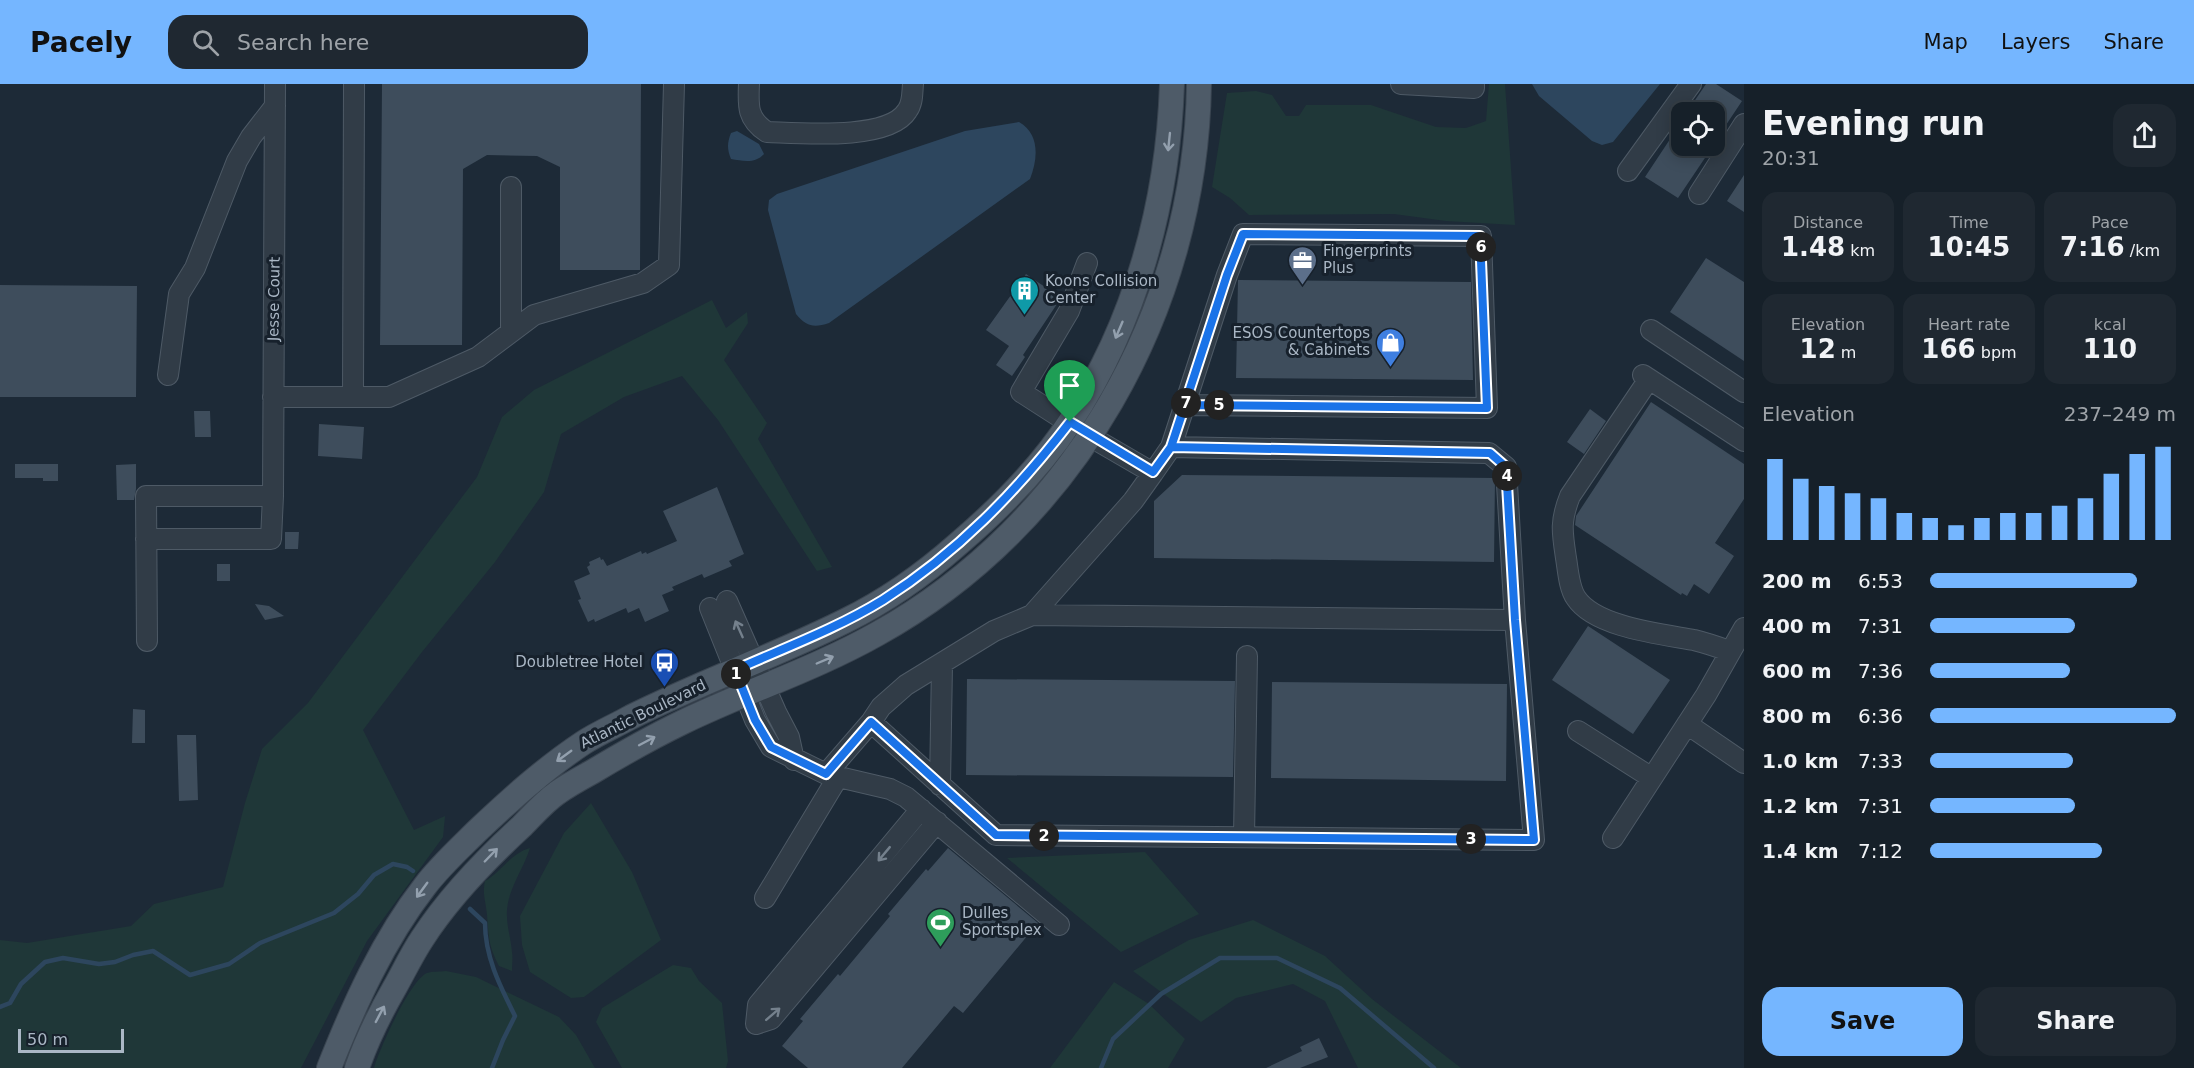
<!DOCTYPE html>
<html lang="en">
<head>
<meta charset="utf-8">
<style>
	:root { --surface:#162029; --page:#1f2831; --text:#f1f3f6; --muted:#9ea3a8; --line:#353e46; --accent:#75b6ff }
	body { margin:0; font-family:"DejaVu Sans",sans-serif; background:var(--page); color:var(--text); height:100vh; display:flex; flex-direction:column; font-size:22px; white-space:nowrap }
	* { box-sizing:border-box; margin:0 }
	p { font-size:20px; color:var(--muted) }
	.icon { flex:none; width:33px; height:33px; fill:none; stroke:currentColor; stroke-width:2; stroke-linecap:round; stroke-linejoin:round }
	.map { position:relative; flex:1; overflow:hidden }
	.details { display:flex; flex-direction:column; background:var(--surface); width:450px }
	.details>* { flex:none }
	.tools { position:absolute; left:1671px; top:18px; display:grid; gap:12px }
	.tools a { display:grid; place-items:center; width:54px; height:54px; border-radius:12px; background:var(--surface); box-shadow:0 3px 15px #0003,0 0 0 2px var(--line); font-size:30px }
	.scale { position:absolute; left:18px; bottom:15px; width:106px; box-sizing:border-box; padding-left:6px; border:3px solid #aab7c5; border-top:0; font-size:16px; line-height:21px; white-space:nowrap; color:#aab7c5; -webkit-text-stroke:4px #17212c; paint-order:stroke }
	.pin { position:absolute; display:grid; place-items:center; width:51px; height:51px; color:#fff; margin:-62px -26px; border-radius:50% 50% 50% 0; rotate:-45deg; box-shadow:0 0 6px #0007 }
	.pin .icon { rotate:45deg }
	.km { position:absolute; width:30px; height:30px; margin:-15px; border-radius:50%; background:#222; color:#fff; font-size:16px; line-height:30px; text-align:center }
	.round { display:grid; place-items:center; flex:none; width:63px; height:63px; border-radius:18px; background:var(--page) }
	.head { display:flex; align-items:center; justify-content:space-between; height:102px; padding:0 18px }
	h1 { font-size:33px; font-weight:700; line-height:45px }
	.metrics { display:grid; grid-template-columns:repeat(3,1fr); gap:9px; height:102px; padding:6px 18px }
	.metrics div { display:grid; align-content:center; border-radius:15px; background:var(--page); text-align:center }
	.metrics b { font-size:26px; font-weight:700 }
	.metrics small { font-size:16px; font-weight:400 }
	.metrics p { font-size:16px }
	.chart { height:168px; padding:12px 18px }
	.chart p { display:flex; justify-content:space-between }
	.chart svg { width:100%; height:108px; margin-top:6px; stroke:var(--accent); stroke-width:6 }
	.primary-button { display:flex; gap:12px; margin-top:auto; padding:12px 18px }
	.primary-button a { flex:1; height:69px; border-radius:18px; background:var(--accent); color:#111; font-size:24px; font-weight:700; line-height:69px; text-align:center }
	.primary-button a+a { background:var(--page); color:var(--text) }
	ul { padding:0 18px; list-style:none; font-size:20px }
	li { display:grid; grid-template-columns:96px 72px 1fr; align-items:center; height:45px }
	li i { height:15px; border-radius:8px; background:var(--accent) }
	header { display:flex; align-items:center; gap:36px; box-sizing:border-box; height:84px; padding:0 30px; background:var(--accent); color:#111 }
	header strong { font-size:28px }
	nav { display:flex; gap:33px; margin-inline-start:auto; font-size:21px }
	.search { width:420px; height:54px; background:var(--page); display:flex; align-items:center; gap:15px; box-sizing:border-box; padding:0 21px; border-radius:18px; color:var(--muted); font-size:22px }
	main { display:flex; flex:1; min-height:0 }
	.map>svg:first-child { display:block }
</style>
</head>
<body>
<header>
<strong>Pacely</strong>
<div class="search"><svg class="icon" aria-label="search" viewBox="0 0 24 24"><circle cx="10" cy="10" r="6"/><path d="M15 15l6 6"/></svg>Search here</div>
<nav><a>Map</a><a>Layers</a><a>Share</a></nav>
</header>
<main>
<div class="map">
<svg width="1744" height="984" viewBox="0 0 1744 984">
	<rect width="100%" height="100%" fill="#1d2a37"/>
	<path fill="#1f3738" d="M 1489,0 L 1505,0 L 1515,141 L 1446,137 L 1394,130 L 1249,131 L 1230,114 L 1212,103 L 1227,9 L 1256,7 L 1272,11 L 1286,32 L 1299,32 L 1306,21 L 1371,21 L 1436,43 L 1466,44 L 1486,37 Z
		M 712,216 L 726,244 L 747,228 L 748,239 L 724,276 L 767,339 L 758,355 L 832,483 L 817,487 L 718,336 L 682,292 L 624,313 L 561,350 L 544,408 L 495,478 L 422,568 L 363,646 L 414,746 L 445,732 L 443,753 L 367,857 L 301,984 L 0,984 L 0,856 L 27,859 L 131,842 L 154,820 L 223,803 L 245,719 L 262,665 L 308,619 L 477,393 L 502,333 L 534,306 Z
		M 591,719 L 632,788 L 661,856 L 584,913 L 571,914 L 530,888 L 522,861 L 520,832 L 564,749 Z
		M 530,764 C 523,786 509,803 507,826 C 506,841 511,854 512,868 C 513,874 512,881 512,887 L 499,882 C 488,860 489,854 487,831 C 486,818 482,810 485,797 C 501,788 511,769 530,764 Z
		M 1145,768 L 1199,830 L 1121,868 L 1007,774 Z
		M 1253,836 L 1325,872 L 1372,915 L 1461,984 L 1358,984 L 1325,917 L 1293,900 L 1236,914 L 1201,938 L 1133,887 L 1189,856 Z
		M 673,881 L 691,884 L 699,897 L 722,919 L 728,977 L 726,984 L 622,984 L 596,938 L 602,924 Z
		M 446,887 L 476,893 L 559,933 L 576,951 L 595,984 L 374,984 C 379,966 410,896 427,889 C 432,887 440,888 446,887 Z
		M 1114,898 L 1149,920 L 1185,955 L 1168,984 L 1050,984 Z"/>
	<path fill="#2d465e" d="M 1532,0 L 1660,0 L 1613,58 L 1602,61 L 1592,57 L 1539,12 Z
		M 1019,38 C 1040,50 1038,75 1030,95 L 829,239 C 814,244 807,243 796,230 L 768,126 L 769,116 L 777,110 L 965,47 Z
		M 737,47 L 759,60 L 764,70 C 755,80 743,77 731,75 C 727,65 727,59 731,49 Z"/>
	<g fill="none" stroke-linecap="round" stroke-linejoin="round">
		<path stroke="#2d465e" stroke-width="4.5" d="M 470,825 L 485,839 C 485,873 500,902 515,932 L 503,956 L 492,984
			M 0,923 L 10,919 L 21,900 L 45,878 L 63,874 L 99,880 L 115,878 L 133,871 L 153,867 L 190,891 L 229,880 L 260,859 L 334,829 L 358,810 L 374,791 L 393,780 L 407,783 L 413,787
			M 1101,984 L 1113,955 L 1161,910 L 1220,874 L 1277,874 L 1340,904 L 1434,984"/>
	</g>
	<path fill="#3e4d5c" d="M 382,0 L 641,0 L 640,186 L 560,186 L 560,83 L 537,72 L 487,71 L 463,85 L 462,261 L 380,261 Z
		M 1706,0 L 1716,0 L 1742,17 L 1714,59 L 1714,28 L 1687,28 Z
		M 1682,37 L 1682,62 L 1713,62 L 1678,114 L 1645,93 Z
		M 1744,91 L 1744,128 L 1727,117 Z
		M 1706,174 L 1744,198 L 1744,277 L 1670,228 Z
		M 1026,190 L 1061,214 L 1023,271 L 1025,273 L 1012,292 L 996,281 L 1009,262 L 986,246 Z
		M 1238,196 L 1471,198 L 1473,296 L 1236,294 Z
		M 0,201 L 137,202 L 136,313 L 0,313 Z
		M 1651,318 L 1744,380 L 1744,415 L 1715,459 L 1734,472 L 1709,510 L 1694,500 L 1687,512 L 1682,509 L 1681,511 L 1575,441 L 1576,432 Z
		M 1590,325 L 1606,337 L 1584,370 L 1567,358 Z
		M 194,327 L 210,327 L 211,353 L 195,353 Z
		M 319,340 L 364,343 L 362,375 L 318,372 Z
		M 15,380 L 58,380 L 58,397 L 43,397 L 43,394 L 15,394 Z
		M 136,380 L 136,405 L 134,416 L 117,416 L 116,381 Z
		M 1182,391 L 1495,394 L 1494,478 L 1154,474 L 1154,417 Z
		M 717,403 L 744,470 L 729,477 L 732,482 L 704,494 L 702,490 L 672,503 L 674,506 L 662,511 L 669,527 L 645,538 L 639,524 L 628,529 L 626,524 L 595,538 L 594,535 L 588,538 L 578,516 L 581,515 L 574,497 L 590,490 L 587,483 L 590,481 L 589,478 L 600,473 L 601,476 L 603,475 L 607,482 L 641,467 L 642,470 L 646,468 L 647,470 L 677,457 L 663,427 Z
		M 285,448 L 299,448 L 298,465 L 285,465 Z
		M 217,480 L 230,480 L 230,497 L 217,497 Z
		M 255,520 L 269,522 L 284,532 L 265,536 Z
		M 1588,542 L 1670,596 L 1633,650 L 1552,596 Z
		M 967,595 L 1235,597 L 1233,693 L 966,691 Z
		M 1272,598 L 1507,600 L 1506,697 L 1271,694 Z
		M 133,625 L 145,626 L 145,659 L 132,659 Z
		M 177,651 L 196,651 L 198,716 L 179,717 Z
		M 948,764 L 1038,839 L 963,929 L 954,922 L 902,984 L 808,984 L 782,962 L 803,937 L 800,935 L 838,890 L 840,892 L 890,832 L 888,830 L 926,785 L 928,787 Z
		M 1319,954 L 1328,973 L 1300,984 L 1266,984 L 1302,967 L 1300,963 Z"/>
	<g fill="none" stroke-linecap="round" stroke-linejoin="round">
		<defs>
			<path id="minor" d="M 749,0 C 748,22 747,35 767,48 C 799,49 888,57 907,27 C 913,19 912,10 913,0
				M 1401,0 L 1474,4 L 1474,0
				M 1628,87 L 1691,0
				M 511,103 L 511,248
				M 1699,110 L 1744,40
				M 1651,246 L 1744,308
				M 168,291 L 179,210 L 195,184 L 237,77 L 251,53 L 275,22
				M 1643,291 L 1744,357
				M 1649,295 L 1570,412 C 1560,437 1562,448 1566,474 C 1568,486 1569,504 1576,514 C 1595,543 1661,550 1694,556 C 1706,559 1718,563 1729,567
				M 273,313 L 389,313 L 478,273 L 534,231 L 643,199 L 669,181 L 674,0
				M 353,313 L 354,0
				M 1171,363 L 1227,191 L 1243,150 L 1481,152 L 1487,324 L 1185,321
				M 1153,389 L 1171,363 L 1489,369 L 1506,383 L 1515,536
				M 146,455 L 271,455 L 273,412 L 275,0
				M 727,517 L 776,628 L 789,653 L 794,676
				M 710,524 L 755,636 L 771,663 L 826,690 L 890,705 L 906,713 L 1059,841
				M 1032,531 L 994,547 L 906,601 L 881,623 L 871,638 L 996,751 L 1534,756 L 1515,536 L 1032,531 L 1133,417 L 1153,389 L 1091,353 L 1021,308 L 1069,227 L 1087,179
				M 147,557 L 146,412 L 273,412
				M 1687,640 L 1744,679
				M 1578,647 L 1652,694
				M 826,690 L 871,638
				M 940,701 L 942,580
				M 921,725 L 758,921 L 756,940 L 771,935 L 937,738
				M 1244,753 L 1247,572
				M 1613,754 L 1706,611 L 1744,544
				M 765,814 L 838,693"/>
			<path id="major" d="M 329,984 C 354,921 383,856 425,802 C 440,782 460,764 477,747 C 511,715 544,685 583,659 C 598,649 615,642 631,633 C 701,598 775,572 845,537 C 886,517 924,490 958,460 C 999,425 1040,384 1070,338 C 1136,238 1168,119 1172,0
				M 357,984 C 367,955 380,929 395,903 C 404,887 412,870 422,855 C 449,813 485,776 522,742 C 533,731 544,718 557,709 C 568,701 581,694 592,688 C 622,670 652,653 683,638 C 747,607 815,585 877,550 C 1075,440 1196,224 1199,0"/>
		</defs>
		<use href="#minor" stroke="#4e5a66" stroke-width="22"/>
		<use href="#major" stroke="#3a4551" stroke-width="26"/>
		<use href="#minor" stroke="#313c47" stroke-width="20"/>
		<use href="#major" stroke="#4e5b68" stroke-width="24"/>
	</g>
	<defs><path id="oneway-shaft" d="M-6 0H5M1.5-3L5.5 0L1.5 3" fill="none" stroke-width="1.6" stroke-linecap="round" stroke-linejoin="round" transform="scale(1.5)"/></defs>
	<g stroke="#93a0ae">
		<use href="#oneway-shaft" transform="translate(1169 58) rotate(96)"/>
		<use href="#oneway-shaft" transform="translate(1119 246) rotate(113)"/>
		<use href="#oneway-shaft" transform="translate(825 576) rotate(-23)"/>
		<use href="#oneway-shaft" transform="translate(647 657) rotate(-28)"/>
		<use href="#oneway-shaft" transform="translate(564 672) rotate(144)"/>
		<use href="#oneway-shaft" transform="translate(491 771) rotate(-46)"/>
		<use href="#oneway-shaft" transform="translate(422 806) rotate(126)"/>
		<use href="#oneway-shaft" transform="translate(380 930) rotate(-62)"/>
	</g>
	<g stroke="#74808c">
		<use href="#oneway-shaft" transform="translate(739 545) rotate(-114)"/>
		<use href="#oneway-shaft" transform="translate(884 770) rotate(130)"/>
		<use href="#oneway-shaft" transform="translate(773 930) rotate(-41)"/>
	</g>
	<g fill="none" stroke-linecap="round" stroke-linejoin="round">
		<defs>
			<path id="route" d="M 1070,338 C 1016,408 957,469 883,516 C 836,545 784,564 735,586 L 755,636 L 771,663 L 826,690 L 871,638 L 996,751 L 1534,756 L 1515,536 L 1506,383 L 1490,369 L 1171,363 L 1185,321 L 1487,324 L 1480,152 L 1243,150 L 1227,191 L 1171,363 L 1153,388 L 1070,338"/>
		</defs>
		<use href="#route" stroke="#fff" stroke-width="12"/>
		<use href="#route" stroke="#1a73e8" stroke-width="8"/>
	</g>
	<defs>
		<symbol id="office-pin" viewBox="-11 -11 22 30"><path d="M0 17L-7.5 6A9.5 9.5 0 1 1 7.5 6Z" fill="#5c6f8a" stroke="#17212c"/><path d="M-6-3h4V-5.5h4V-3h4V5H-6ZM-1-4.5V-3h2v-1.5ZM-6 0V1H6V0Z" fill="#fff"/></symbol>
		<symbol id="building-pin" viewBox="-11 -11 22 30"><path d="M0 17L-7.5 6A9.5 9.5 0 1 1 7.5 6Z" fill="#0f9aa8" stroke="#17212c"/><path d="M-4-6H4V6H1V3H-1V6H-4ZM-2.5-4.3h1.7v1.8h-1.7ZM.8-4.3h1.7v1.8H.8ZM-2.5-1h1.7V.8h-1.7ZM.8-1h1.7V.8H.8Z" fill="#fff"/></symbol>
		<symbol id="shop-pin" viewBox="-11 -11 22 30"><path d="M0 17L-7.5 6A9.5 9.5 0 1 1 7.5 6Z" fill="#3f7fe0" stroke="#17212c"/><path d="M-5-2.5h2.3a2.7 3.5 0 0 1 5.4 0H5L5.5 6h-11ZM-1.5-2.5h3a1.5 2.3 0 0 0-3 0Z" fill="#fff"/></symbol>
		<symbol id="bus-pin" viewBox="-11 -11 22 30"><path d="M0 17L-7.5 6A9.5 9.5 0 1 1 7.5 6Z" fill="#1a4fb4" stroke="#17212c"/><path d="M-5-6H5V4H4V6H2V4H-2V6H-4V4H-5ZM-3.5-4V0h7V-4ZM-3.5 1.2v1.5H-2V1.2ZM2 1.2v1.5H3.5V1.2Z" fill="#fff"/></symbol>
		<symbol id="stadium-pin" viewBox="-11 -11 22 30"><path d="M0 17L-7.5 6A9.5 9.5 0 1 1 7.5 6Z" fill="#2e9e5b" stroke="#17212c"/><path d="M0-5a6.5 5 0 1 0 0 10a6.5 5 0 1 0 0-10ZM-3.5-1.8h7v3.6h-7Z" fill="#fff"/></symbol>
	</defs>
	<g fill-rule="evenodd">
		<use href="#office-pin" x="1286" y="160" width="33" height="45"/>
		<use href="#building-pin" x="1008" y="190" width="33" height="45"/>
		<use href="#shop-pin" x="1374" y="242" width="33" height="45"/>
		<use href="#bus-pin" x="648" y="562" width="33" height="45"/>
		<use href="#stadium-pin" x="924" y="822" width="33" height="45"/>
	</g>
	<g text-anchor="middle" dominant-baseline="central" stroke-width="6" stroke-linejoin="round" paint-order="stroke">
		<g font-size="15" fill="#aab7c5" stroke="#17212c" text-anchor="start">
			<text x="1323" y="167">Fingerprints<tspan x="1323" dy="17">Plus</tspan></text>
			<text x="1045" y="197">Koons Collision<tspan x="1045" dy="17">Center</tspan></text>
			<text x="1370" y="249" text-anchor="end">ESOS Countertops<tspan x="1370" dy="17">&amp; Cabinets</tspan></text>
			<text x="643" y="578" text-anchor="end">Doubletree Hotel</text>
			<text x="962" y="829">Dulles<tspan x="962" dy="17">Sportsplex</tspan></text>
		</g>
		<g font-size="15" fill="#aab7c5" stroke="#17212c">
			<text transform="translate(274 215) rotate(-89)">Jesse Court</text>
			<text transform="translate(643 630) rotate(-26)">Atlantic Boulevard</text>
		</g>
	</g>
</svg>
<div class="tools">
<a><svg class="icon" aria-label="locate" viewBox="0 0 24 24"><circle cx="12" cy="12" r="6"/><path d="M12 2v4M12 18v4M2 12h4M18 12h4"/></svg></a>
</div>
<div class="scale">50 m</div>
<div class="pin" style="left:1070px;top:338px;background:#1e9e55"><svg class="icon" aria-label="arrive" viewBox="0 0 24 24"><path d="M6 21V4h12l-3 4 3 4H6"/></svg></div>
<b class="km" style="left:736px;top:590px">1</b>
<b class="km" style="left:1044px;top:752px">2</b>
<b class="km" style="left:1471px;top:755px">3</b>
<b class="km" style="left:1507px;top:392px">4</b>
<b class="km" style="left:1219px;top:321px">5</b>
<b class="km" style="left:1481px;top:163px">6</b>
<b class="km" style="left:1186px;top:319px">7</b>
</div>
<section class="details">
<div class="head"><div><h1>Evening run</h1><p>20:31</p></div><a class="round"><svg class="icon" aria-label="share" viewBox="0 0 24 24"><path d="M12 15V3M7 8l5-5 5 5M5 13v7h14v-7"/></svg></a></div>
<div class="metrics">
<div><p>Distance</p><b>1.48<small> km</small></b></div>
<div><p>Time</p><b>10:45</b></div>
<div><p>Pace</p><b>7:16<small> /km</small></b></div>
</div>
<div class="metrics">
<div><p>Elevation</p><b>12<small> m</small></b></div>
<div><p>Heart rate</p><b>166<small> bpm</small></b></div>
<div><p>kcal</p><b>110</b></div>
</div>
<div class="chart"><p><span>Elevation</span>237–249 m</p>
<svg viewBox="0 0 160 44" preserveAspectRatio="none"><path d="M5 44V11M15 44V19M25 44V22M35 44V25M45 44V27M55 44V33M65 44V35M75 44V38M85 44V35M95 44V33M105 44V33M115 44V30M125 44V27M135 44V17M145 44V9M155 44V6"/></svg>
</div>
<ul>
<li><b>200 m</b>6:53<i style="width:84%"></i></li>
<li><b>400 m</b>7:31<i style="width:59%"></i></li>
<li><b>600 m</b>7:36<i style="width:57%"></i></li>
<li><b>800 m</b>6:36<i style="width:100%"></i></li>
<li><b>1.0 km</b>7:33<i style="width:58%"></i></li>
<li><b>1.2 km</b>7:31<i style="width:59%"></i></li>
<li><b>1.4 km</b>7:12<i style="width:70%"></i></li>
</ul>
<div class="primary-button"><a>Save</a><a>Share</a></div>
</section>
</main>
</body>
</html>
